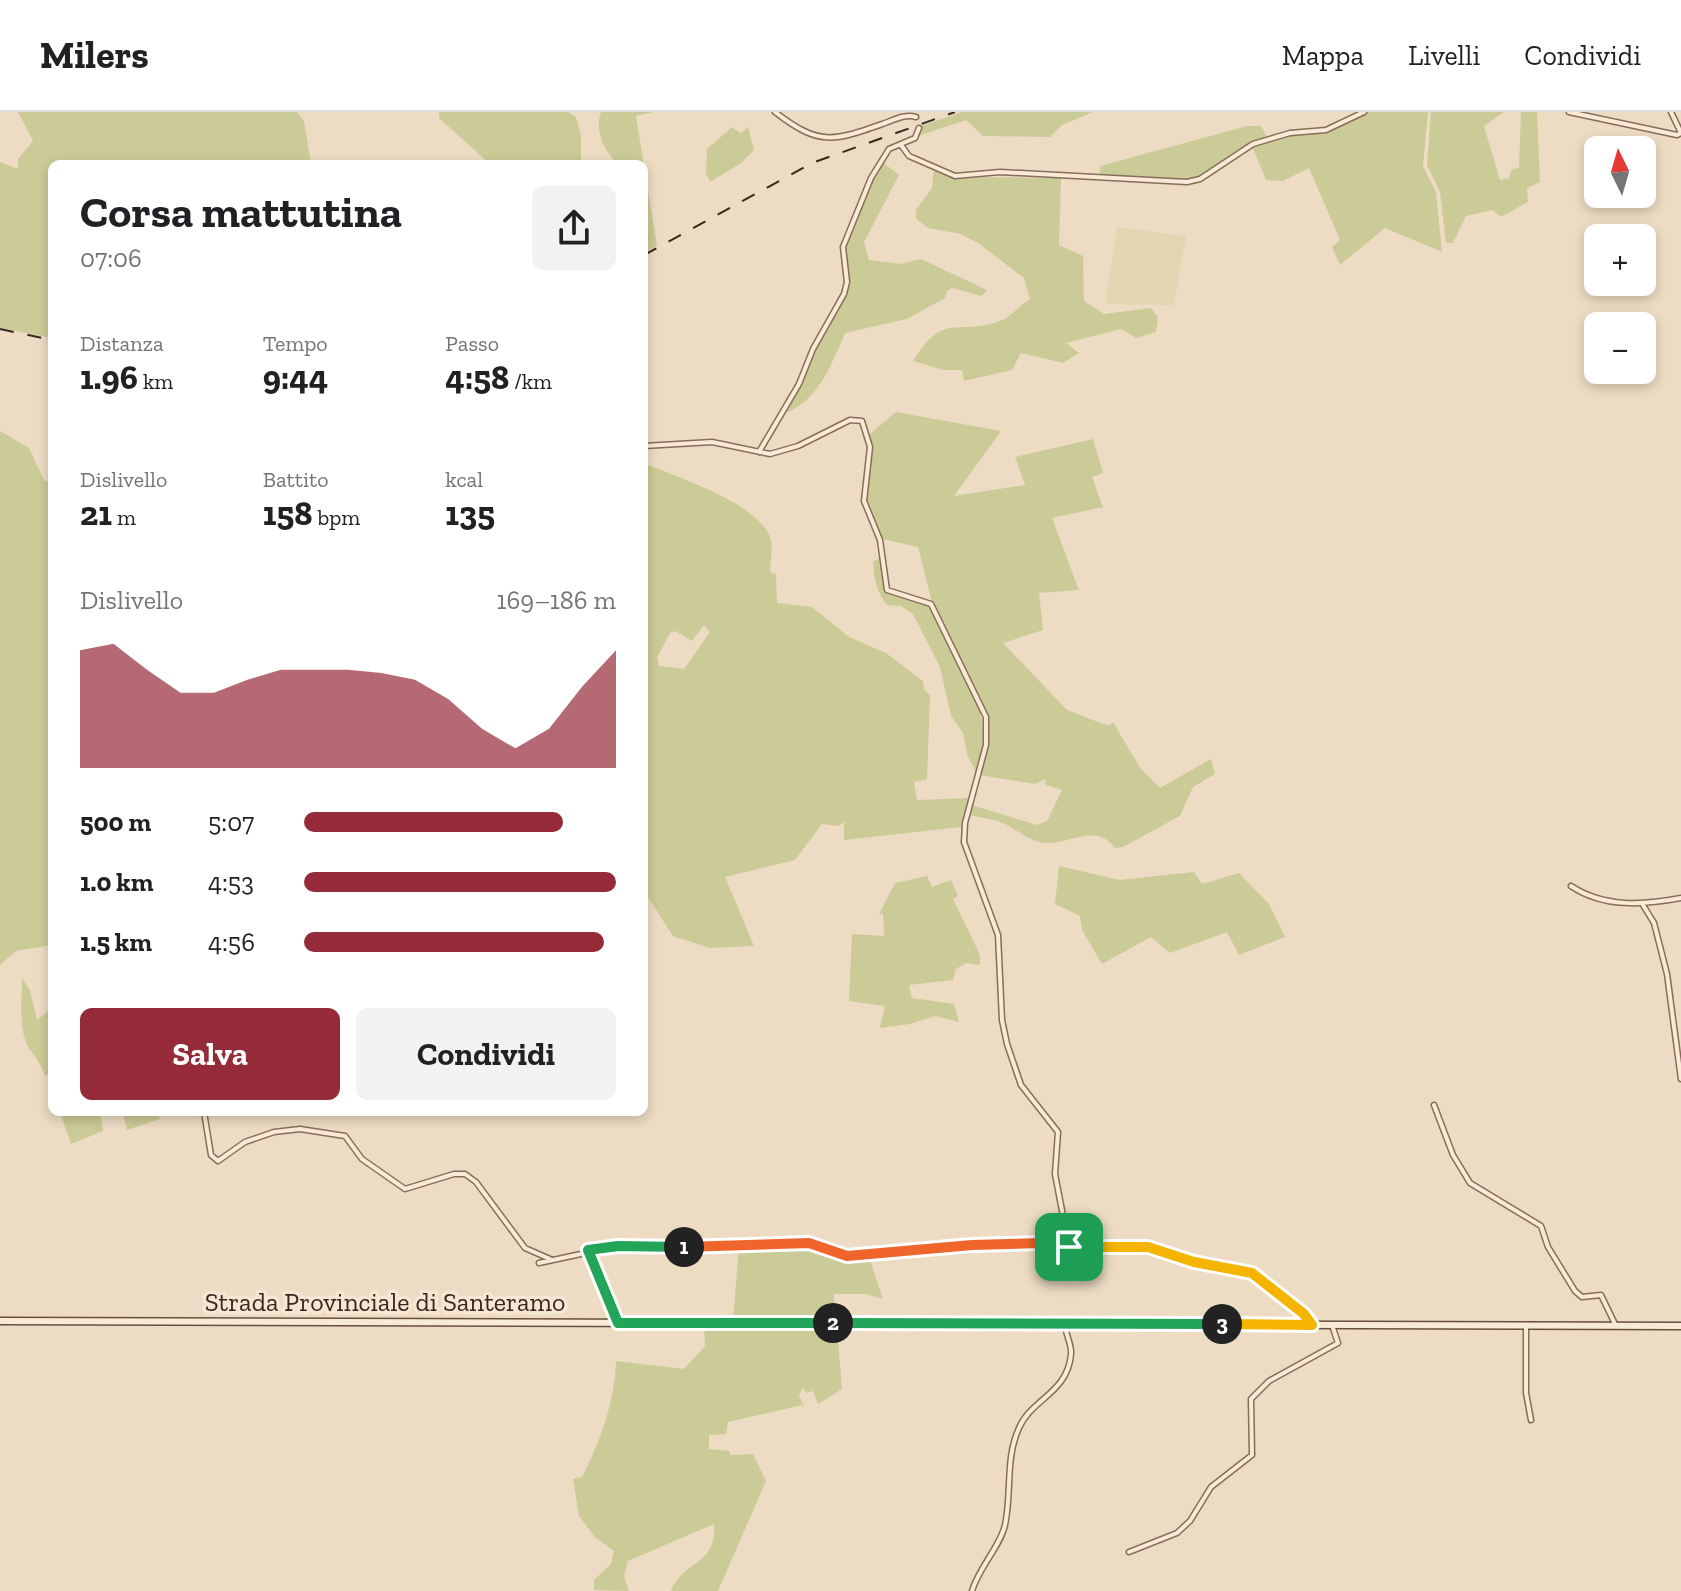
<!DOCTYPE html>
<html lang="it">
<head>
<meta charset="utf-8">
<style>
	:root { --surface:#fff; --page:#f2f2f2; --text:#202124; --muted:#757577; --line:#e0e0e0; --accent:#952b38 }
	body { margin:0; font-family:"Zilla Slab",serif; background:var(--page); color:var(--text); height:100vh; display:flex; flex-direction:column; font-size:30px; white-space:nowrap }
	* { box-sizing:border-box; margin:0 }
	p { font-size:26px; color:var(--muted) }
	.icon { flex:none; width:44px; height:44px; fill:none; stroke:currentColor; stroke-width:2; stroke-linecap:round; stroke-linejoin:round }
	.map { position:relative; flex:1; overflow:hidden }
	.drawer { position:absolute; left:48px; top:48px; width:600px; height:956px; display:flex; flex-direction:column; background:var(--surface); border-radius:12px; box-shadow:0 4px 12px #0003 }
	.drawer>* { flex:none }
	.needle { width:52px; rotate:355deg }
	.controls { position:absolute; left:1584px; top:24px; display:grid; gap:16px }
	.controls a { display:grid; place-items:center; width:72px; height:72px; border-radius:12px; background:var(--surface); box-shadow:0 4px 12px #0003; font-size:40px }
	.pin { position:absolute; display:grid; place-items:center; width:68px; height:68px; color:#fff; margin:-34px; border-radius:16px; box-shadow:0 4px 12px #0006 }
	.km { position:absolute; width:40px; height:40px; margin:-20px; border-radius:50%; background:#222; color:#fff; font-size:22px; line-height:40px; text-align:center }
	.round { display:grid; place-items:center; flex:none; width:84px; height:84px; border-radius:12px; background:var(--page) }
	.overview { display:flex; align-items:center; justify-content:space-between; height:136px; padding:0 32px }
	h1 { font-size:44px; font-weight:700; line-height:60px }
	.metrics { display:grid; grid-template-columns:repeat(3,1fr); gap:12px; height:136px; padding:8px 32px }
	.metrics div { display:grid; align-content:center }
	.metrics b { font-size:34px; font-weight:700 }
	.metrics small { font-size:22px; font-weight:400 }
	.metrics p { font-size:22px }
	.chart { height:224px; padding:16px 32px }
	.chart p { display:flex; justify-content:space-between }
	.chart svg { width:100%; height:144px; margin-top:8px; fill:var(--accent); opacity:.7 }
	.action { display:flex; gap:16px; margin-top:auto; padding:16px 32px }
	.action a { flex:1; height:92px; border-radius:12px; background:var(--accent); color:#fff; font-size:32px; font-weight:700; line-height:92px; text-align:center }
	.action a+a { background:var(--page); color:var(--text) }
	ul { padding:0 32px; list-style:none; font-size:26px }
	li { display:grid; grid-template-columns:128px 96px 1fr; align-items:center; height:60px }
	li i { height:20px; border-radius:10px; background:var(--accent) }
	header { display:flex; align-items:center; gap:48px; box-sizing:border-box; height:112px; padding:0 40px; background:var(--surface); border-bottom:2px solid var(--line) }
	header strong { font-size:38px }
	nav { display:flex; gap:44px; margin-inline-start:auto; font-size:28px }
	.map>svg:first-child { display:block }
</style>
</head>
<body>
<header>
<strong>Milers</strong>
<nav><a>Mappa</a><a>Livelli</a><a>Condividi</a></nav>
</header>
<div class="map">
<svg width="1681" height="1479" viewBox="0 0 1681 1479">
	<rect width="100%" height="100%" fill="#eddcc3"/>
	<path fill="#e3d5b1" d="M 1117,115 L 1186,124 L 1174,193 L 1105,192 Z"/>
	<path fill="#cbcb97" fill-rule="evenodd" d="M 18,0 L 297,0 L 304,9 L 311,52 L 52,52 L 52,226 L 0,216 L 0,50 L 18,57 L 18,47 L 33,29 Z
		M 439,0 L 568,0 L 576,5 L 581,24 L 581,52 L 490,52 L 439,6 Z
		M 601,0 L 654,0 L 636,4 L 657,134 L 644,141 L 644,52 L 610,52 L 614,48 C 602,35 595,17 601,0 Z
		M 962,0 L 1093,0 L 1062,13 L 1050,25 L 983,24 L 966,8 L 918,24 L 920,14 Z
		M 1366,0 L 1428,0 L 1423,54 L 1436,80 L 1442,140 L 1385,116 L 1340,153 L 1332,135 L 1340,128 L 1309,56 L 1283,69 L 1266,68 L 1252,34 L 1285,23 L 1330,19 Z
		M 1431,0 L 1504,0 L 1484,14 L 1500,68 L 1509,66 L 1512,57 L 1519,56 L 1521,0 L 1537,0 L 1540,70 L 1527,76 L 1528,90 L 1501,105 L 1492,98 L 1466,104 L 1453,131 L 1446,131 L 1440,80 L 1427,53 Z
		M 1247,14 L 1261,14 L 1267,25 L 1234,40 L 1195,68 L 1100,65 L 1100,54 Z
		M 732,15 L 741,21 L 748,15 L 754,38 L 741,51 L 710,70 L 706,61 L 707,37 Z
		M 881,49 L 899,63 L 864,130 L 869,148 L 901,152 L 921,147 L 987,178 L 982,184 L 952,176 L 947,179 L 945,186 L 907,207 L 845,221 C 831,253 818,291 782,302 L 848,177 L 844,137 Z
		M 934,58 L 956,65 L 1061,66 L 1059,133 L 1083,144 L 1084,189 L 1104,202 L 1151,196 L 1158,205 L 1156,220 L 1136,226 L 1121,217 L 1066,231 L 1079,241 L 1063,251 L 1021,241 L 1012,258 L 964,269 L 962,258 L 944,258 L 913,249 C 945,198 955,225 1000,209 C 1012,205 1019,193 1030,187 L 1024,166 L 978,131 L 961,122 L 928,116 L 916,107 L 916,98 L 932,76 Z
		M 896,300 L 1001,319 L 954,384 L 1025,373 L 1015,345 L 1093,327 L 1103,361 L 1092,365 L 1103,395 L 1052,406 L 1079,478 L 1039,481 L 1043,518 L 1003,531 L 1067,598 L 1109,614 L 1113,610 L 1140,656 L 1160,676 L 1211,647 L 1215,662 L 1193,675 L 1180,704 L 1123,735 L 1115,736 C 1097,710 1066,733 1046,731 C 1031,730 1018,719 1007,713 C 996,707 981,706 970,703 L 972,693 L 1037,713 L 1047,709 L 1062,678 L 1046,673 L 1045,667 L 1035,672 L 979,663 L 988,626 L 987,606 L 932,491 L 918,435 L 882,427 L 864,384 L 870,322 Z
		M 0,319 L 29,336 L 44,368 L 52,372 L 52,833 L 16,839 L 0,853 Z
		M 644,351 C 676,365 762,392 771,428 C 773,437 770,450 770,460 L 776,462 L 777,491 L 812,495 L 849,525 L 886,541 L 923,569 L 924,578 L 930,583 L 927,667 L 914,670 L 917,688 L 970,686 L 961,715 L 844,728 L 844,710 L 838,714 L 822,712 L 795,748 L 725,765 L 754,834 L 710,836 L 673,824 L 644,779 ZM 704,513 L 710,520 L 684,557 L 659,554 L 657,546 L 670,521 L 675,519 L 692,529 Z
		M 880,446 L 888,482 L 930,493 C 958,548 999,598 976,660 L 967,642 L 963,621 L 951,604 L 940,555 L 913,502 L 901,494 L 887,493 C 876,479 874,467 873,450 Z
		M 1059,754 L 1119,768 L 1194,760 L 1202,772 L 1239,761 L 1269,792 L 1285,825 L 1239,843 L 1227,820 L 1170,841 L 1151,825 L 1102,852 L 1082,818 L 1080,804 L 1055,792 Z
		M 927,764 L 932,775 L 951,768 L 958,784 L 953,787 L 980,843 L 980,853 L 966,851 L 956,857 L 953,868 L 909,873 L 912,886 L 954,892 L 959,910 L 935,904 L 910,912 L 880,916 L 885,894 L 849,889 L 852,822 L 884,824 L 883,802 L 879,802 L 895,771 Z
		M 22,866 L 30,878 L 37,908 L 48,899 L 52,902 L 52,960 L 45,964 C 41,951 36,947 29,936 C 18,919 22,887 22,866 Z
		M 60,1000 L 100,1000 L 103,1019 L 71,1032 Z
		M 123,1000 L 158,1000 L 160,1007 L 127,1018 Z
		M 791,1131 C 818,1134 842,1149 868,1142 L 883,1187 L 865,1182 L 834,1182 L 835,1209 L 733,1208 L 739,1134 Z
		M 704,1214 L 837,1215 L 842,1277 L 818,1292 L 813,1279 L 806,1281 L 803,1276 L 799,1283 L 805,1297 L 802,1293 L 728,1310 L 726,1322 L 709,1323 L 709,1337 L 730,1339 L 730,1343 L 753,1342 L 766,1369 L 718,1479 L 671,1479 C 683,1447 717,1455 714,1412 L 628,1449 L 624,1464 L 629,1479 L 594,1478 L 594,1468 L 611,1452 L 614,1439 L 595,1425 L 579,1404 L 573,1367 L 582,1365 C 600,1331 615,1288 616,1249 L 684,1257 L 705,1234 Z"/>
	<g fill="none" stroke-linecap="round" stroke-linejoin="round">
		<defs>
			<path id="minor" d="M 775,0 C 820,35 834,29 885,11 C 896,7 905,2 916,5
				M 1569,0 L 1677,23 L 1681,21 L 1671,0
				M 901,33 L 909,44 L 955,64 L 1000,60 L 1187,70 L 1200,67 L 1253,32 L 1290,21 L 1326,18 L 1364,0
				M 644,334 L 712,330 L 770,342 L 798,334 L 850,308 L 862,309 L 870,335 L 864,389 L 880,428 L 887,478 L 931,492 L 986,605 L 986,633 L 965,711 L 964,730 L 998,823 L 1002,908 L 1007,932 L 1021,973 L 1058,1020 L 1055,1062 L 1069,1135
				M 759,340 L 799,272 L 813,237 L 844,182 L 847,170 L 843,135 L 871,66 L 889,37 L 915,26 L 919,16
				M 1571,774 C 1604,796 1644,793 1681,786
				M 1643,793 L 1654,811 L 1667,862 L 1681,967
				M 1434,993 L 1453,1043 L 1470,1071 L 1541,1114 L 1548,1135 L 1575,1179 L 1582,1185 L 1601,1183 L 1616,1214
				M 204,1000 L 211,1043 L 218,1049 L 245,1030 L 274,1020 L 300,1017 L 345,1024 L 362,1047 L 405,1077 L 454,1062 L 465,1062 L 476,1070 L 525,1136 L 550,1147
				M 588,1138 L 618,1210
				M 539,1151 L 618,1134 L 809,1131 L 852,1144 L 883,1139 L 1034,1131 L 1088,1137 L 1137,1134 L 1252,1161 L 1304,1202 L 1312,1213
				M 1526,1213 L 1526,1281 L 1531,1308
				M 1129,1440 L 1177,1421 L 1190,1409 L 1211,1375 L 1252,1343 L 1251,1287 L 1269,1269 L 1338,1231 L 1332,1213
				M 972,1479 C 979,1455 1000,1435 1005,1413 C 1012,1381 1005,1346 1019,1316 C 1031,1287 1068,1281 1071,1242 C 1072,1232 1065,1222 1065,1212"/>
			<path id="secondary" d="M 0,1209 L 1681,1214"/>
		</defs>
		<use href="#minor" stroke="#876d5a" stroke-width="7"/>
		<use href="#secondary" stroke="#694e3d" stroke-width="9"/>
		<use href="#minor" stroke="#f8ead6" stroke-width="4"/>
		<use href="#secondary" stroke="#f8ead6" stroke-width="6"/>
		<path stroke="#37271e" stroke-width="2" stroke-dasharray="14 14" stroke-linecap="butt" d="M 644,143 L 812,51 L 955,0
			M 0,217 L 52,228"/>
	</g>
	<g fill="none" stroke-linecap="round" stroke-linejoin="round">
		<defs>
			<path id="split-1" d="M 684,1135 L 809,1131 L 847,1144 L 972,1133 L 1040,1131 L 1069,1135"/>
			<path id="split-2" d="M 684,1135 L 618,1134 L 588,1138 L 618,1211 L 833,1211"/>
			<path id="split-3" d="M 833,1211 L 1222,1212"/>
			<path id="split-4" d="M 1069,1135 L 1148,1135 L 1194,1150 L 1252,1161 L 1304,1202 L 1312,1213 L 1222,1212"/>
		</defs>
		<use href="#split-1" stroke="#fff" stroke-width="16"/>
		<use href="#split-2" stroke="#fff" stroke-width="16"/>
		<use href="#split-3" stroke="#fff" stroke-width="16"/>
		<use href="#split-4" stroke="#fff" stroke-width="16"/>
		<use href="#split-1" stroke="#f0652b" stroke-width="10"/>
		<use href="#split-2" stroke="#22a559" stroke-width="10"/>
		<use href="#split-3" stroke="#22a559" stroke-width="10"/>
		<use href="#split-4" stroke="#f5b400" stroke-width="10"/>
	</g>
	<g text-anchor="middle" dominant-baseline="central" stroke-width="7" stroke-linejoin="round" paint-order="stroke">
		<g font-size="26" fill="#37271e" stroke="#f5e7d3">
			<text x="385" y="1190">Strada Provinciale di Santeramo</text>
		</g>
	</g>
</svg>
<div class="controls">
<a><svg class="needle" viewBox="-14 -14 28 28"><path d="M0-13l5 13h-10z" fill="#e53935"/><path d="M0 13l5-13h-10z" fill="#757577"/></svg></a>
<a>+</a>
<a>−</a>
</div>
<div class="pin" style="left:1069px;top:1135px;background:#1e9e55"><svg class="icon" aria-label="arrive" viewBox="0 0 24 24"><path d="M6 21V4h12l-3 4 3 4H6"/></svg></div>
<b class="km" style="left:684px;top:1135px">1</b>
<b class="km" style="left:833px;top:1211px">2</b>
<b class="km" style="left:1222px;top:1212px">3</b>
<section class="drawer">
<div class="overview"><div><h1>Corsa mattutina</h1><p>07:06</p></div><a class="round"><svg class="icon" aria-label="share" viewBox="0 0 24 24"><path d="M12 15V3M7 8l5-5 5 5M5 13v7h14v-7"/></svg></a></div>
<div class="metrics">
<div><p>Distanza</p><b>1.96<small> km</small></b></div>
<div><p>Tempo</p><b>9:44</b></div>
<div><p>Passo</p><b>4:58<small> /km</small></b></div>
</div>
<div class="metrics">
<div><p>Dislivello</p><b>21<small> m</small></b></div>
<div><p>Battito</p><b>158<small> bpm</small></b></div>
<div><p>kcal</p><b>135</b></div>
</div>
<div class="chart"><p><span>Dislivello</span>169–186 m</p>
<svg viewBox="0 0 160 44" preserveAspectRatio="none"><path d="M0 44V8L10 6L20 14L30 21L40 21L50 17L60 14L70 14L80 14L90 15L100 17L110 23L120 32L130 38L140 32L150 19L160 8V44z"/></svg>
</div>
<ul>
<li><b>500 m</b>5:07<i style="width:83%"></i></li>
<li><b>1.0 km</b>4:53<i style="width:100%"></i></li>
<li><b>1.5 km</b>4:56<i style="width:96%"></i></li>
</ul>
<div class="action"><a>Salva</a><a>Condividi</a></div>
</section>
</div>
</body>
</html>
